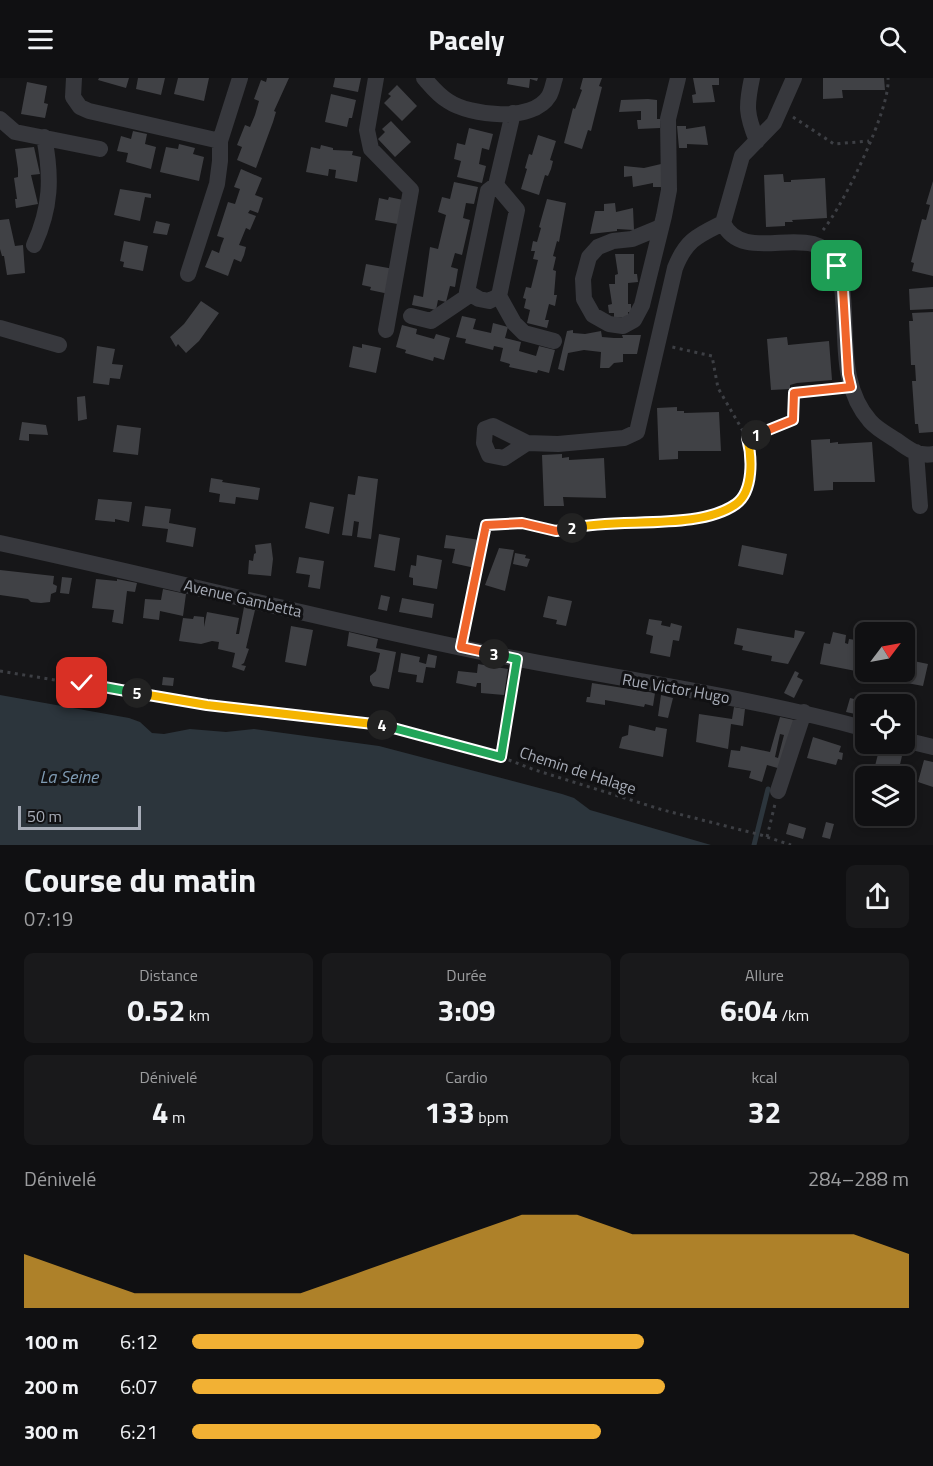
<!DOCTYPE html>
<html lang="fr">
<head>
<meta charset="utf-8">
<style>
	:root { --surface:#101012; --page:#19191b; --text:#f1f3f6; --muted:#9c9d9f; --line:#303032; --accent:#f2b134 }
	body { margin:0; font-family:"Titillium Web",sans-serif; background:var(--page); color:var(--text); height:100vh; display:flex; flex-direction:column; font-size:22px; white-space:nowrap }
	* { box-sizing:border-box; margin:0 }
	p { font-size:20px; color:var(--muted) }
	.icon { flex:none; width:33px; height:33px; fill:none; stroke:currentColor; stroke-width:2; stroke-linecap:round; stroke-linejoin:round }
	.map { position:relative; height:767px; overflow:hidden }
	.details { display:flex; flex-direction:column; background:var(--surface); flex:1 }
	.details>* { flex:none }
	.needle { width:39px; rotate:58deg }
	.fabs { position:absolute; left:855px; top:544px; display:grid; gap:12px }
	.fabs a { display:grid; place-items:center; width:60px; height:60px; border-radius:9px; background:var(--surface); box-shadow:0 3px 9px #0003,0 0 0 2px var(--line); font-size:30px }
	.scale { position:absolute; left:18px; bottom:15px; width:123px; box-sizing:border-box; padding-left:6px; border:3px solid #a8adb8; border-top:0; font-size:16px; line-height:21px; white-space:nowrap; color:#a8adb8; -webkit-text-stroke:4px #111113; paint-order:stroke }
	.pin { position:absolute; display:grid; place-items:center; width:51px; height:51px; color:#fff; margin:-26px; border-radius:12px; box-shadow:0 3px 9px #0006 }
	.km { position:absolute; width:30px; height:30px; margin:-15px; border-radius:50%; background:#222; color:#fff; font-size:16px; line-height:30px; text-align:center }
	.round { display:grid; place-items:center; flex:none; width:63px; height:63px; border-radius:9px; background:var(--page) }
	.head { display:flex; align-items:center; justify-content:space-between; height:102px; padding:0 24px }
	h1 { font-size:33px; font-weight:700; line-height:45px }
	.figures { display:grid; grid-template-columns:repeat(3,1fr); gap:9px; height:102px; padding:6px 24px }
	.figures div { display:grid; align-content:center; border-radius:9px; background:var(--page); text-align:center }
	.figures b { font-size:30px; font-weight:700 }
	.figures small { font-size:16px; font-weight:400 }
	.figures p { font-size:16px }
	.chart { height:168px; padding:12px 24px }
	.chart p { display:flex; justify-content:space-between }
	.chart svg { width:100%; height:108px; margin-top:6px; fill:var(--accent); opacity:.7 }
	ul { padding:0 24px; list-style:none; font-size:20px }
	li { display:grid; grid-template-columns:96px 72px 1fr; align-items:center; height:45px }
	li i { height:15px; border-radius:8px; background:var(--accent) }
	header { display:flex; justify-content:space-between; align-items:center; height:78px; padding:0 24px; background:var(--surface); font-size:27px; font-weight:700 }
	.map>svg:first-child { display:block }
</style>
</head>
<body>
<header><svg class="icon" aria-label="menu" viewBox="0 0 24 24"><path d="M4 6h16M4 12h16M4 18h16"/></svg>Pacely<svg class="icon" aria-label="search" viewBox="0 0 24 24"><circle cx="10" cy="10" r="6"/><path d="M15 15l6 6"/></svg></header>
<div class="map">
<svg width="933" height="767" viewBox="0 0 933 767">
	<rect width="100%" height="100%" fill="#161618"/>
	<path fill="#2c353c" d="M 0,617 L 129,640 L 140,644 L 152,655 L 164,656 L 190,651 L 226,654 L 254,651 L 379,668 L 562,716 L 574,720 L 590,732 L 711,767 L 0,767 Z"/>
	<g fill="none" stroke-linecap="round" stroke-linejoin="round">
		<path stroke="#2c353c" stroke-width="5" d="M 754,767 L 768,711"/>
	</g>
	<path fill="#404145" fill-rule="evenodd" d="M 99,0 L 129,0 L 126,10 L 98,2 Z
		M 138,0 L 165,0 L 161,17 L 136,11 Z
		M 178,0 L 209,0 L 204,23 L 174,16 Z
		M 267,0 L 289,0 L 274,33 L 276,34 L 273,44 L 256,90 L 237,82 L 242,69 L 237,67 L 245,47 L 250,49 L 255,37 L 259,23 L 254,21 L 261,2 L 266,4 Z
		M 335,0 L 361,0 L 358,14 L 333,9 Z
		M 508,0 L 538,0 L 537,3 L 530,1 L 529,10 L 507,6 Z
		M 583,0 L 602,0 L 599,8 L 602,9 L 591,53 L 588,52 L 582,71 L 564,65 L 573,30 L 575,31 L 582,12 L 580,11 Z
		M 693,0 L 719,0 L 719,7 L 712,7 L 715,24 L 693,25 L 692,17 L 696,16 Z
		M 823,0 L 884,0 L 885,12 L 842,12 L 843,20 L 823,21 Z
		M 27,4 L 47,8 L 44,25 L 48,26 L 45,40 L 21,36 Z
		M 397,7 L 417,28 L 402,43 L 384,25 L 391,18 L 388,16 Z
		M 331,16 L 356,22 L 352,40 L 349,40 L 347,49 L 325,44 Z
		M 648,21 L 657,22 L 657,41 L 660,41 L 660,50 L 638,51 L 637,42 L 641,42 L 641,33 L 619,34 L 621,22 Z
		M 391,43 L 411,64 L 395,79 L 378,61 L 385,54 L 382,51 Z
		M 677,48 L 686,48 L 686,51 L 705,48 L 708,67 L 687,66 L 687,70 L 679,70 Z
		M 469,50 L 493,56 L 489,72 L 482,70 L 479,86 L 486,88 L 482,105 L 457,99 L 461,83 L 454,81 L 457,65 L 465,67 Z
		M 133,53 L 147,56 L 145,66 L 156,69 L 151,91 L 126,84 L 128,75 L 117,73 L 121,58 L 131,61 Z
		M 538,57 L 556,63 L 550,82 L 553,83 L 551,91 L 548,98 L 545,97 L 539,117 L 521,111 L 527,91 L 525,90 L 529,76 L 532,77 Z
		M 179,66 L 195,70 L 193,76 L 204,79 L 199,103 L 160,94 L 166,69 L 178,71 Z
		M 321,67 L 333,70 L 333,72 L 353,73 L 352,77 L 361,79 L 357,104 L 335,100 L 336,92 L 329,91 L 328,98 L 306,94 L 311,69 L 320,71 Z
		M 34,69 L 40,96 L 31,97 L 38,126 L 16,130 L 15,121 L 17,121 L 14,100 L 18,99 L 18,91 L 15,71 Z
		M 661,86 L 662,109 L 653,109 L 653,105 L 633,109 L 632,98 L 624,99 L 624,88 L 644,90 Z
		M 241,91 L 262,100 L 255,117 L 263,120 L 258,135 L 250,132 L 248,135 L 256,138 L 250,152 L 246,150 L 239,167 L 246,169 L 244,177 L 241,184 L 234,181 L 228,198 L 205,189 L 212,172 L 219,175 L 221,168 L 224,160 L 217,158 L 228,124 L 235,126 L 240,111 L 234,109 Z
		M 783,96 L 784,104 L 791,104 L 791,102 L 825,100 L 827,140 L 792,142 L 793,144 L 785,144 L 785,148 L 766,149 L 764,97 Z
		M 933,103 L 933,198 L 912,193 L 914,185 L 911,184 L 922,141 L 926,142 L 930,127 L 926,126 Z
		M 454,104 L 478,109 L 474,126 L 466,125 L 463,140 L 470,142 L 462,177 L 455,175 L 451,189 L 458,191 L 455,209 L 450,208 L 446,224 L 438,222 L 436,232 L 412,227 L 414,217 L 423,219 L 430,169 L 438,171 L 446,137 L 438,134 L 442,119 L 450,121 Z
		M 120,111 L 151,116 L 151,120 L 145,119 L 140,143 L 114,137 Z
		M 389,119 L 408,123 L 403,147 L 375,142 L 379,120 L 388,122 Z
		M 547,121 L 566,125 L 559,164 L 557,163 L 553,178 L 556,179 L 553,192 L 556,193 L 554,217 L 557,217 L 555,228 L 549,226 L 545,242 L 549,242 L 547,250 L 527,245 L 530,232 L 524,230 L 526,221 L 523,220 L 526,209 L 531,210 L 538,182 L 533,181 L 535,173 L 531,173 L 533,163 L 537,164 L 541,150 L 539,149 Z
		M 615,125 L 616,134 L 633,130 L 634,152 L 617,151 L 617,153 L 590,156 L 595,133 L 604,133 L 604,126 Z
		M 9,141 L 15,168 L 23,167 L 25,195 L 7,197 L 4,178 L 2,178 L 0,171 L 0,142 Z
		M 156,143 L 170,146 L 167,157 L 153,155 Z
		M 124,163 L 148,168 L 143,193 L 123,189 L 124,184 L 120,183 Z
		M 615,176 L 634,176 L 634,196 L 637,196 L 638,204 L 628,205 L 628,226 L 631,226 L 631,234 L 628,234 L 628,239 L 614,240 L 614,235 L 609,235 L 608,227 L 612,226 L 609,206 L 615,206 L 615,197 L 618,196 Z
		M 366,186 L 394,191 L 389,216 L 370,212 L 371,209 L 362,207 Z
		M 933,209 L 933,231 L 910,232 L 909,211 Z
		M 201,223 L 219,235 L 199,263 L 186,275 L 178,266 L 176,269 L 170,259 L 184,246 Z
		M 933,234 L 933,354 L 919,355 L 918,346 L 915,346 L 912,303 L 916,303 L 915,287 L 911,287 L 909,243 L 913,243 L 912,235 Z
		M 462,238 L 476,241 L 473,251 L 491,255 L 493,245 L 508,249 L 505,260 L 521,264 L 519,273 L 536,278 L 539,268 L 555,272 L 549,295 L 538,292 L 537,295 L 509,289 L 510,286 L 500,283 L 503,270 L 494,268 L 493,272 L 465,265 L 466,261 L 456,259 Z
		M 402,247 L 417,251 L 416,256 L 434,261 L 436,256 L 450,260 L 444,282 L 434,279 L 433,283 L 405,275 L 406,272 L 396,269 Z
		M 573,252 L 573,255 L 585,256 L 601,253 L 602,259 L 614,260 L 623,260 L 622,257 L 641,257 L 637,276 L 623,276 L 623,284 L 614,285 L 609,290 L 600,290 L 601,274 L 584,272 L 568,275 L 564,293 L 558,291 L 567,253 Z
		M 787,259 L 788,267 L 829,263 L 832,302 L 797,305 L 790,307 L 790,311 L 771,312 L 767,261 Z
		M 362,266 L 381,270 L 376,295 L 349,289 L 353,268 L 362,270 Z
		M 97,268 L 115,271 L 112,286 L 123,287 L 120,301 L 110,300 L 109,307 L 93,305 Z
		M 85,318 L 87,341 L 78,343 L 77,319 Z
		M 677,329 L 677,333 L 684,333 L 684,335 L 719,334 L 721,373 L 678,373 L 678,381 L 659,382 L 657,330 Z
		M 22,344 L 46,347 L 48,357 L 29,356 L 29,363 L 19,362 Z
		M 117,347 L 141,350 L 138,377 L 113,374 Z
		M 830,361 L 830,365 L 838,364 L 838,366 L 872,364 L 875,404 L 833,404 L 833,412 L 814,413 L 811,362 Z
		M 562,376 L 562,380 L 569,379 L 569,382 L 604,380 L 606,420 L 563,419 L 564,428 L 544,428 L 542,377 Z
		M 358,398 L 378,401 L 371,461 L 357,459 L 359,444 L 354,443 L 352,458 L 342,457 L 348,416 L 355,417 Z
		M 211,400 L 223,402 L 222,404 L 260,410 L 258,422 L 236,419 L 235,426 L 219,424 L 220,416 L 209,414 Z
		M 98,421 L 132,424 L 129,444 L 115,441 L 115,444 L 95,442 Z
		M 310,424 L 334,429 L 329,456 L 305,450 Z
		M 145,428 L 171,431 L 169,445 L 196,450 L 193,469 L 166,464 L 168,451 L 142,448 Z
		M 379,456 L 400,460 L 395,493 L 374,489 Z
		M 446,457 L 480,462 L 475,490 L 452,485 L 455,471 L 444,470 Z
		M 271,465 L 273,481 L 271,498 L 248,496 L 249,482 L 253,483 L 254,476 L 256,475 L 255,467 Z
		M 742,467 L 787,476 L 783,497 L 738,488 Z
		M 499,470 L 514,472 L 505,513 L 485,507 Z
		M 515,475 L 526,477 L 525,480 L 530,481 L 527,489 L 513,486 Z
		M 417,477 L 442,482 L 437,511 L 413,507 L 413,500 L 409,499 L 411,487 L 416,488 Z
		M 299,479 L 324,483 L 320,511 L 308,509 L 310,497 L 296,495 Z
		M 0,492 L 54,498 L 53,506 L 57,508 L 56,514 L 51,516 L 50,524 L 41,525 L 31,524 L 28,521 L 0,517 Z
		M 62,499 L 72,500 L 69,516 L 60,515 Z
		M 96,501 L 117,503 L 117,501 L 137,505 L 135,514 L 127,513 L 123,546 L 112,544 L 114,532 L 92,530 Z
		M 163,511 L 186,516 L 183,538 L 160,533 L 159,542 L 143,540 L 145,521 L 161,522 Z
		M 381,517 L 390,519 L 387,533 L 378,531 Z
		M 548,518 L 572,523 L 566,548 L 556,546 L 557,542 L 543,539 Z
		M 402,520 L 434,526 L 432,540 L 399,534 Z
		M 244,529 L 255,532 L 246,570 L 249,571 L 244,585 L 241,587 L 246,588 L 244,593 L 232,589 L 235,575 L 218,571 L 219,564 L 212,563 L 201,566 L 179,563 L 183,540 L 193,541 L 194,538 L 204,539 L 204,549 L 207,534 L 239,540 L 236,556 L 239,556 Z
		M 649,541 L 662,543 L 661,547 L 670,549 L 671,545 L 682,548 L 679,563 L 673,562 L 670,579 L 650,575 L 653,558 L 646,556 Z
		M 291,548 L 313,552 L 306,588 L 285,584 Z
		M 737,550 L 794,560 L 795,552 L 805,554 L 788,586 L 771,583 L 772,578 L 742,572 L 743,568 L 734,566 Z
		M 349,554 L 378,561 L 376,570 L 396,574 L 389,611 L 373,608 L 370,603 L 370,598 L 376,593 L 380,575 L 347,568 Z
		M 833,554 L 846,557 L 845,565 L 848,566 L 849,561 L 862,563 L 860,572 L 866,574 L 866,595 L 820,586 L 824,565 L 830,566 Z
		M 401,575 L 420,579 L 419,584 L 426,586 L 428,576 L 437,578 L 435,590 L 426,589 L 423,605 L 416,604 L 417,597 L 398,594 Z
		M 904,581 L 928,586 L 923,608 L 896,603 L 898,594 L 904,594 Z
		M 478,586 L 508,591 L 504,617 L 481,615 L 481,605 L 477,605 L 476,609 L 456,605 L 458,593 L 477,595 Z
		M 795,593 L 799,595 L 797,599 L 803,602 L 794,620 L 784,615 Z
		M 163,599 L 174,600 L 173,608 L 162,607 Z
		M 592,605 L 655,615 L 653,628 L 645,626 L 644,629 L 605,622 L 605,627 L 586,624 L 587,619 L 590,619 Z
		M 661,617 L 673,620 L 668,640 L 658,638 Z
		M 850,620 L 862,623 L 860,637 L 846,634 Z
		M 734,629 L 745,631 L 743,648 L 731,646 L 728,671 L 696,664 L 699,636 L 732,641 Z
		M 780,639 L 794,642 L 781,691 L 767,687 L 762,704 L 749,700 L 751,693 L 728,689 L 731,672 L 740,673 L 741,668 L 770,674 ZM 780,656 L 784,657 L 778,680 L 775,679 Z
		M 629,647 L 655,653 L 656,649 L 667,651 L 663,679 L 619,670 L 622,659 L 628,657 Z
		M 813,659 L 841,668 L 839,674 L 843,675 L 842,682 L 838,681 L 836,687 L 807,680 Z
		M 879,672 L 902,678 L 897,699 L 873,696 Z
		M 924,682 L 933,684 L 933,709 L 918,704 Z
		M 826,744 L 834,746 L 830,761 L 822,759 Z
		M 789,745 L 806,750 L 803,761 L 786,756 Z"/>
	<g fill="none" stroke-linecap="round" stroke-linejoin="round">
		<path stroke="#3d3f44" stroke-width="3" stroke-dasharray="3 4.5" stroke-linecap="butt" d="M 793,39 L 834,66 L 869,63
			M 823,152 C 843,128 891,30 888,0
			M 747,360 L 793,342 L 794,315 L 835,311
			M 463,555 L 486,447 L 522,445 L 541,451 L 557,453 L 609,445 L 689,441 L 710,437 L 737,425 L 746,410 L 751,375 L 747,360 L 718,310 L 712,278 L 672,269
			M 0,593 L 207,627 L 393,648 L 501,679 L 535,692 L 663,732 L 761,757 L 791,767
			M 501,679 L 515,595
			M 767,759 L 775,726"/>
		<path stroke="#37383d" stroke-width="16" d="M 74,0 L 73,19 L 80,29 L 89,33 L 220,63
			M 376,0 L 367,52 L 371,71 L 411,112 L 386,252
			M 424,0 C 431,8 438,17 448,23 C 470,38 533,45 549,18 C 552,13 553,6 555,0
			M 752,0 C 746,28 746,36 757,63
			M 794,0 L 774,45 L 742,78 L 723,145 C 745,191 817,137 837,188 C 843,203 843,219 844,234 C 846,272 843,312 870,343 C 877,351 888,357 896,362 C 908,371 919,379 933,376
			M 0,41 L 15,54 L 100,71
			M 496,107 L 517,132 L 499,218 L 489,223 L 479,221 L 467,214 L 488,113 L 496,107 L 513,35
			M 661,149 L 632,161 L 613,163 L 598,169 L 589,179 L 583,201 L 584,221 L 593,237 L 609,246 L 623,248 L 634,242 L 642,227 L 664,138 L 669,112 L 668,41 L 678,0
			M 34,167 C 51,130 52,99 44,59
			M 188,196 L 217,106 L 220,83 L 220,63 L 240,0
			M 499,218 L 514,245 L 524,255 L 554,263
			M 411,238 L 431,243 L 471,216
			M 0,250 L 59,267
			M 527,365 L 504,380 L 489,377 L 484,365 L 485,351 L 493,348 L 527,365 L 558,366 L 624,360 L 637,354 L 675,190 C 686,162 697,158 723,145
			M 916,374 L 920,428
			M 0,465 C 163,500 324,542 487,575 C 614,600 741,617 866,651
			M 904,662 L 933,669
			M 778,713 L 804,634"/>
	</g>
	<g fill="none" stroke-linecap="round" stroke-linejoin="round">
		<defs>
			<path id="split-1" d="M 756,357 L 793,342 L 794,315 L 851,309 L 848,296 L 843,211 L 837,188"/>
			<path id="split-2" d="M 572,450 C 619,439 698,453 736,426 C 754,413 752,378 747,360 L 756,357"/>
			<path id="split-3" d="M 494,576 L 461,569 L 486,447 L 522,445 L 556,453 L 572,450"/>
			<path id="split-4" d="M 382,647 L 501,679 L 517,581 L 494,576"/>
			<path id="split-5" d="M 137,615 L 207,627 L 382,647"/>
			<path id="split-6" d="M 82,605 L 137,615"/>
		</defs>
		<use href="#split-1" stroke="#fff" stroke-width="12"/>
		<use href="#split-2" stroke="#fff" stroke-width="12"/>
		<use href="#split-3" stroke="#fff" stroke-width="12"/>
		<use href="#split-4" stroke="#fff" stroke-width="12"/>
		<use href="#split-5" stroke="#fff" stroke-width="12"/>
		<use href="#split-6" stroke="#fff" stroke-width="12"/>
		<use href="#split-1" stroke="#f0652b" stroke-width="8"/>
		<use href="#split-2" stroke="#f5b400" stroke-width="8"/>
		<use href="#split-3" stroke="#f0652b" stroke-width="8"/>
		<use href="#split-4" stroke="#22a559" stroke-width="8"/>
		<use href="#split-5" stroke="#f5b400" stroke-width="8"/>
		<use href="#split-6" stroke="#22a559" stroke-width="8"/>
	</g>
	<g text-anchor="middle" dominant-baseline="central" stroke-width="6" stroke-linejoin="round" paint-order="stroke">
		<g font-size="16" fill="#a8adb8" stroke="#111113">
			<text transform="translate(243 520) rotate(13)">Avenue Gambetta</text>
			<text transform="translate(676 610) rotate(10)">Rue Victor Hugo</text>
			<text transform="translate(578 692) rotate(18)">Chemin de Halage</text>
		</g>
		<g font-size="18" font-style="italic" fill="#7f9bb3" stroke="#111113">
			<text x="69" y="698">La Seine</text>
		</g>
	</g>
</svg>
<div class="fabs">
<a><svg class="needle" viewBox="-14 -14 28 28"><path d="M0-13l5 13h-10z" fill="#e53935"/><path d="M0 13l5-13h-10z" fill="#9c9d9f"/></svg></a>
<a><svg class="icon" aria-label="locate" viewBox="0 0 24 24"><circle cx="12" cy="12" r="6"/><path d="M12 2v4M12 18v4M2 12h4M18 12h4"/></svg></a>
<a><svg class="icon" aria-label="layers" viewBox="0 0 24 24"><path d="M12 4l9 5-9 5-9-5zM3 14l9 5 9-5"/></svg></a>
</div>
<div class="scale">50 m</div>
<div class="pin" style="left:837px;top:188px;background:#1e9e55"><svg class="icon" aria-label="arrive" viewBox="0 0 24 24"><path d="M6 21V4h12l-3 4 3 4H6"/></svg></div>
<div class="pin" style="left:82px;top:605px;background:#d93025"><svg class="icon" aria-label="check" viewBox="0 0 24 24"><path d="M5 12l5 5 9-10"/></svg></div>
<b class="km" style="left:756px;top:357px">1</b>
<b class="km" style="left:572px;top:450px">2</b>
<b class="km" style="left:494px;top:576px">3</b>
<b class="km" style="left:382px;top:647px">4</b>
<b class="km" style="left:137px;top:615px">5</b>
</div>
<section class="details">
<div class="head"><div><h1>Course du matin</h1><p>07:19</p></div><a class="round"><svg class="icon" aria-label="share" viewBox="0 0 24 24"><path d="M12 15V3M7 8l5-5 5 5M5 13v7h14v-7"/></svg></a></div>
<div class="figures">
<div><p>Distance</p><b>0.52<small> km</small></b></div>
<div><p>Durée</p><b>3:09</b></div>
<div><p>Allure</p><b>6:04<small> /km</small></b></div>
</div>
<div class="figures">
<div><p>Dénivelé</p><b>4<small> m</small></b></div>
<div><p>Cardio</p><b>133<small> bpm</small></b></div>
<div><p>kcal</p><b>32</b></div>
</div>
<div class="chart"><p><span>Dénivelé</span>284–288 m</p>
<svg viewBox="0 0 160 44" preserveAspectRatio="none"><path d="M0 44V22L10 30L20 38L30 38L40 38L50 38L60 30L70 22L80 14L90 6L100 6L110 14L120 14L130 14L140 14L150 14L160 22V44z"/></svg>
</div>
<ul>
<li><b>100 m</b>6:12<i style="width:63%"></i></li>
<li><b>200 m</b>6:07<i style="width:66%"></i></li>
<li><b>300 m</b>6:21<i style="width:57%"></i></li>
</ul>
</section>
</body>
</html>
